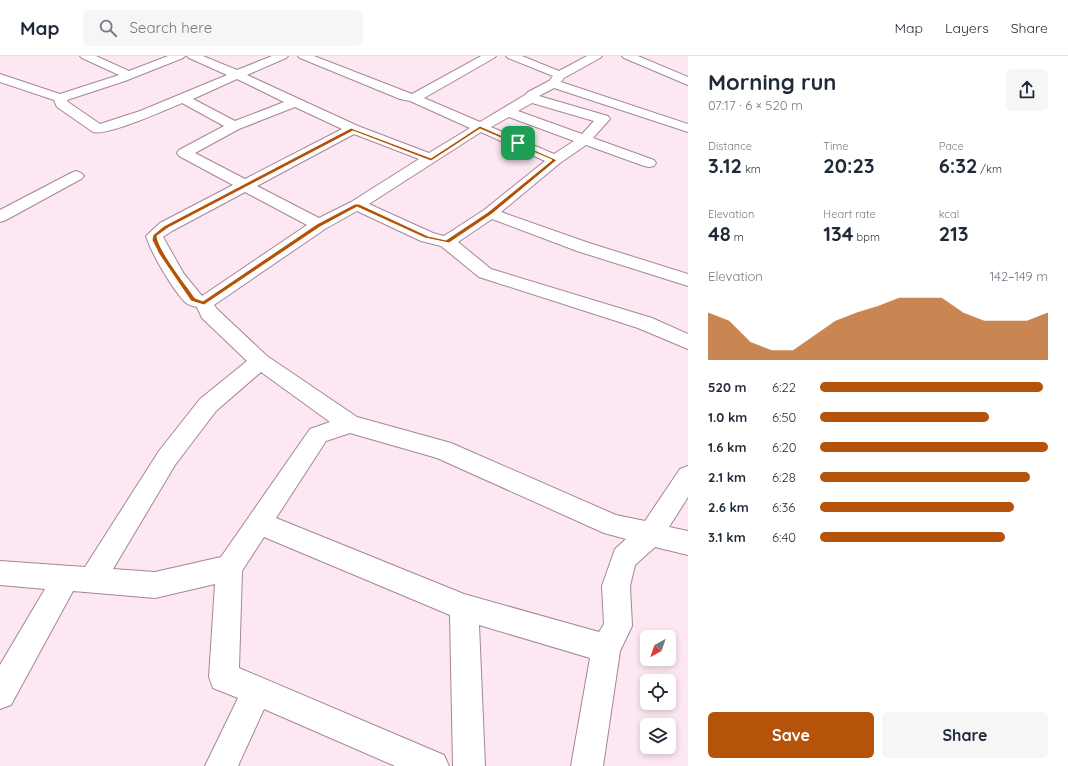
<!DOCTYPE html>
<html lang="en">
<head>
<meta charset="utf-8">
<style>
	:root { --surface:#fff; --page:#f6f6f7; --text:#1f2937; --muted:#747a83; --line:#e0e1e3; --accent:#b45309 }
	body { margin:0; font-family:Quicksand,sans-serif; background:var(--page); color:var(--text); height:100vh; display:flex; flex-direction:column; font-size:15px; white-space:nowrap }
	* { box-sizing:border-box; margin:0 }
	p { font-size:13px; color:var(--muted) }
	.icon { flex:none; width:22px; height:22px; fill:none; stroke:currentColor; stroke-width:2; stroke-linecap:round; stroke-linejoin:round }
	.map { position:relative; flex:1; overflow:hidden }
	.sheet { display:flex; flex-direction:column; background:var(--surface); width:380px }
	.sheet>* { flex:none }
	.needle { width:26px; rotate:220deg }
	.buttons { position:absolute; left:640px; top:574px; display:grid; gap:8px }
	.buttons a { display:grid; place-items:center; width:36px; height:36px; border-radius:6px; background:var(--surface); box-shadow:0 2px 6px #0003; font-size:20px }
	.pin { position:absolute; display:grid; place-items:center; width:34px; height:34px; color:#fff; margin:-17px; border-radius:8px; box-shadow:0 2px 6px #0006 }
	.round { display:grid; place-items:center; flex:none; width:42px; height:42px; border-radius:6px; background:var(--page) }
	.head { display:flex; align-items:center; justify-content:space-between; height:68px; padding:0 20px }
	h1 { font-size:22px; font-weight:800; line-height:30px }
	.stats { display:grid; grid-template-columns:repeat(3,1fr); gap:6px; height:68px; padding:4px 20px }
	.stats div { display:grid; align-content:center }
	.stats b { font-size:20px; font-weight:800 }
	.stats small { font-size:11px; font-weight:400 }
	.stats p { font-size:11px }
	.chart { height:112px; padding:8px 20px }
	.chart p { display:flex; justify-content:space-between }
	.chart svg { width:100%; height:72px; margin-top:4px; fill:var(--accent); opacity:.7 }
	.cta { display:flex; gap:8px; margin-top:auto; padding:8px 20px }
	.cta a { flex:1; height:46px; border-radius:6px; background:var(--accent); color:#fff; font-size:16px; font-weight:800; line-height:46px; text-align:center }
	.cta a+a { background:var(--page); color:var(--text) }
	ul { padding:0 20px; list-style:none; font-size:13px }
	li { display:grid; grid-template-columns:64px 48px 1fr; align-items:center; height:30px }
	li i { height:10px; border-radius:5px; background:var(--accent) }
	header { display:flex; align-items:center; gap:24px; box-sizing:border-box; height:56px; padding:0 20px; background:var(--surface); border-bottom:1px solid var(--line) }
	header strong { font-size:19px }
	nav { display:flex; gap:22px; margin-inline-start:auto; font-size:14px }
	.search { width:280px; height:36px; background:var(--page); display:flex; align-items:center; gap:10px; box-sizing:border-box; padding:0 14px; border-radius:6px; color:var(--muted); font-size:15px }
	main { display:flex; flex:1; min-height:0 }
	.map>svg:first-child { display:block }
</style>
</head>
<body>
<header>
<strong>Map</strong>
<div class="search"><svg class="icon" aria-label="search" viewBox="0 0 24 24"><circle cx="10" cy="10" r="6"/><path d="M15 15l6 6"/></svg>Search here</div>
<nav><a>Map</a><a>Layers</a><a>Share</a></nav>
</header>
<main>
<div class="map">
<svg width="688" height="710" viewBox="0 0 688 710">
	<rect width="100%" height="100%" fill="#fce7f2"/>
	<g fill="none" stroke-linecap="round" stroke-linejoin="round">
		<defs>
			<path id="minor" d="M 80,0 L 96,0 L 129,15 L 168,0 L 185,0 L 183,2 L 125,25 L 67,44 L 68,46 L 100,68 L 140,55 L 227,19 L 189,2 L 187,0 L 203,0 L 237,14 L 272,0 L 288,0 L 286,2 L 247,19 L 358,70 L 429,97 L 470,72 L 410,45 L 400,43 L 300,2 L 298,0 L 314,0 L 412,38 L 481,0 L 496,0 L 494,2 L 424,42 L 480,66 L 525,39 L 528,36 L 549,25 L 553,20 L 508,2 L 506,0 L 522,0 L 559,15 L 587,0 L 602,0 L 600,2 L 564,22 L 561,26 L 688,68 L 688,76 L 554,32 L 539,40 L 608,60 L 610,63 L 593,82 L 654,104 L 656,107 L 654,110 L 649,111 L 644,110 L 586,89 L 560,107 L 501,156 L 589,187 L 688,218 L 688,230 L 577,195 L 492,163 L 458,186 L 491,213 L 652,262 L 688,278 L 688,293 L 638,272 L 479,221 L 441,190 L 421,185 L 357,155 L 325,173 L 214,249 L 217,253 L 267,300 L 357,361 L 451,387 L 616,459 L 645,465 L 680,413 L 688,410 L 688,441 L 669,471 L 688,475 L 688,499 L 655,491 L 635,509 L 630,530 L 632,570 L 620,595 L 603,710 L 571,710 L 590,602 L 479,569 L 485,710 L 453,710 L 450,559 L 264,481 L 242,515 L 239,612 L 444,699 L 449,710 L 395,710 L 264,653 L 238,710 L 205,710 L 238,642 L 213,632 L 209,621 L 215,528 L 155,542 L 73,535 L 11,649 L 0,653 L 0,609 L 45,533 L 0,529 L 0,505 L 85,511 L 159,395 L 200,343 L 247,305 L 202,262 L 197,251 C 193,250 188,249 185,246 C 173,234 151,197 146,180 L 160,167 L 233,129 L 179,100 L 177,97 L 179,94 L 224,70 L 182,47 C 165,54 108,80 93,76 L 57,51 L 54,44 L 0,26 L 0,18 L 60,38 L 119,19 L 82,2 ZM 237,23 L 284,46 L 235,65 L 193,43 ZM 532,47 L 594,65 L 582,78 L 518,55 ZM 295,51 L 342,73 L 245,123 L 195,97 L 239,73 ZM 509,61 L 574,85 L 554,98 L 491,71 ZM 481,76 L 545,105 L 484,154 L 444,180 L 433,177 L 369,148 ZM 354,78 L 419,103 L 351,146 L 319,162 L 257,130 ZM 245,136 L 307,169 L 202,240 L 184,218 L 163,181 L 172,175 ZM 261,316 L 330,366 L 310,373 L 221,501 L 155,516 L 113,513 L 175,409 L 216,355 ZM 350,377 L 437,402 L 604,477 L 626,483 L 615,493 L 602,530 L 604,568 L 599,576 L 464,538 L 276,462 L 326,385 Z
				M 622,0 L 638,0 L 688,21 L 688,29 L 624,2 Z
				M 76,115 L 81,117 L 84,120 L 81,123 L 6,164 L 0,166 L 0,154 L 71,117 Z"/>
		</defs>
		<use href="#minor" stroke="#a58697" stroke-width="2"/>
		<use href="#minor" fill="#fff" fill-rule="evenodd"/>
	</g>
	<path fill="#b45309" stroke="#fff" fill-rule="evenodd" d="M 480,70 L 557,104 L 492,158 L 449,187 L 425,182 L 357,151 L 320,171 L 204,249 L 191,245 L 159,198 L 152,184 L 153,179 L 164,170 L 351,72 L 431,102 ZM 480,73 L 552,104 L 488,156 L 446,184 L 428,180 L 359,148 L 355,148 L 317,168 L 203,245 L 195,242 C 186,229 158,194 157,180 L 168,172 L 353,75 L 431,105 Z"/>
</svg>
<div class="buttons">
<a><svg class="needle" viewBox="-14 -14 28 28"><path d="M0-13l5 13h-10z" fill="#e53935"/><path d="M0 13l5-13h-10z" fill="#747a83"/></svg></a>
<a><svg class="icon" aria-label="locate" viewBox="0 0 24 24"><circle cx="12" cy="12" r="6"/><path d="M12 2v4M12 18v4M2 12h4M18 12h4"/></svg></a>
<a><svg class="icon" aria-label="layers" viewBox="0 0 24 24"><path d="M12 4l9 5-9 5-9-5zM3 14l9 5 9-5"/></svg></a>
</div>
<div class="pin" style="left:518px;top:87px;background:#1e9e55"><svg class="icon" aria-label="arrive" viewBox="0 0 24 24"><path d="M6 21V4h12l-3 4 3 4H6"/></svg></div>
</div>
<section class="sheet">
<div class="head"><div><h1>Morning run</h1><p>07:17 · 6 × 520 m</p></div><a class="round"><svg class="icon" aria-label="share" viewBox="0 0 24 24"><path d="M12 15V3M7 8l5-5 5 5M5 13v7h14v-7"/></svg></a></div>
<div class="stats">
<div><p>Distance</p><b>3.12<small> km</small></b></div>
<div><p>Time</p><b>20:23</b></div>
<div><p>Pace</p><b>6:32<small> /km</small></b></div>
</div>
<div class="stats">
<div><p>Elevation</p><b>48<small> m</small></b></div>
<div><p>Heart rate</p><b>134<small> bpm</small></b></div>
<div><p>kcal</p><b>213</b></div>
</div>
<div class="chart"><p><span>Elevation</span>142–149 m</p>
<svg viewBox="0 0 160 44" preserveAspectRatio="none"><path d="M0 44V15L10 20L20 33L30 38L40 38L50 29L60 20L70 15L80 11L90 6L100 6L110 6L120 15L130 20L140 20L150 20L160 15V44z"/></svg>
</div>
<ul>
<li><b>520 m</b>6:22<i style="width:98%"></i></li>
<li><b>1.0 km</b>6:50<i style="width:74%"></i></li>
<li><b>1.6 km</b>6:20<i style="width:100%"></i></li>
<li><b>2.1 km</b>6:28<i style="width:92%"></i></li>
<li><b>2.6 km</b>6:36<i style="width:85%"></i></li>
<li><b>3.1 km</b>6:40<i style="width:81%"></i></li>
</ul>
<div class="cta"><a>Save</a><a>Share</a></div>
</section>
</main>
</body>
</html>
